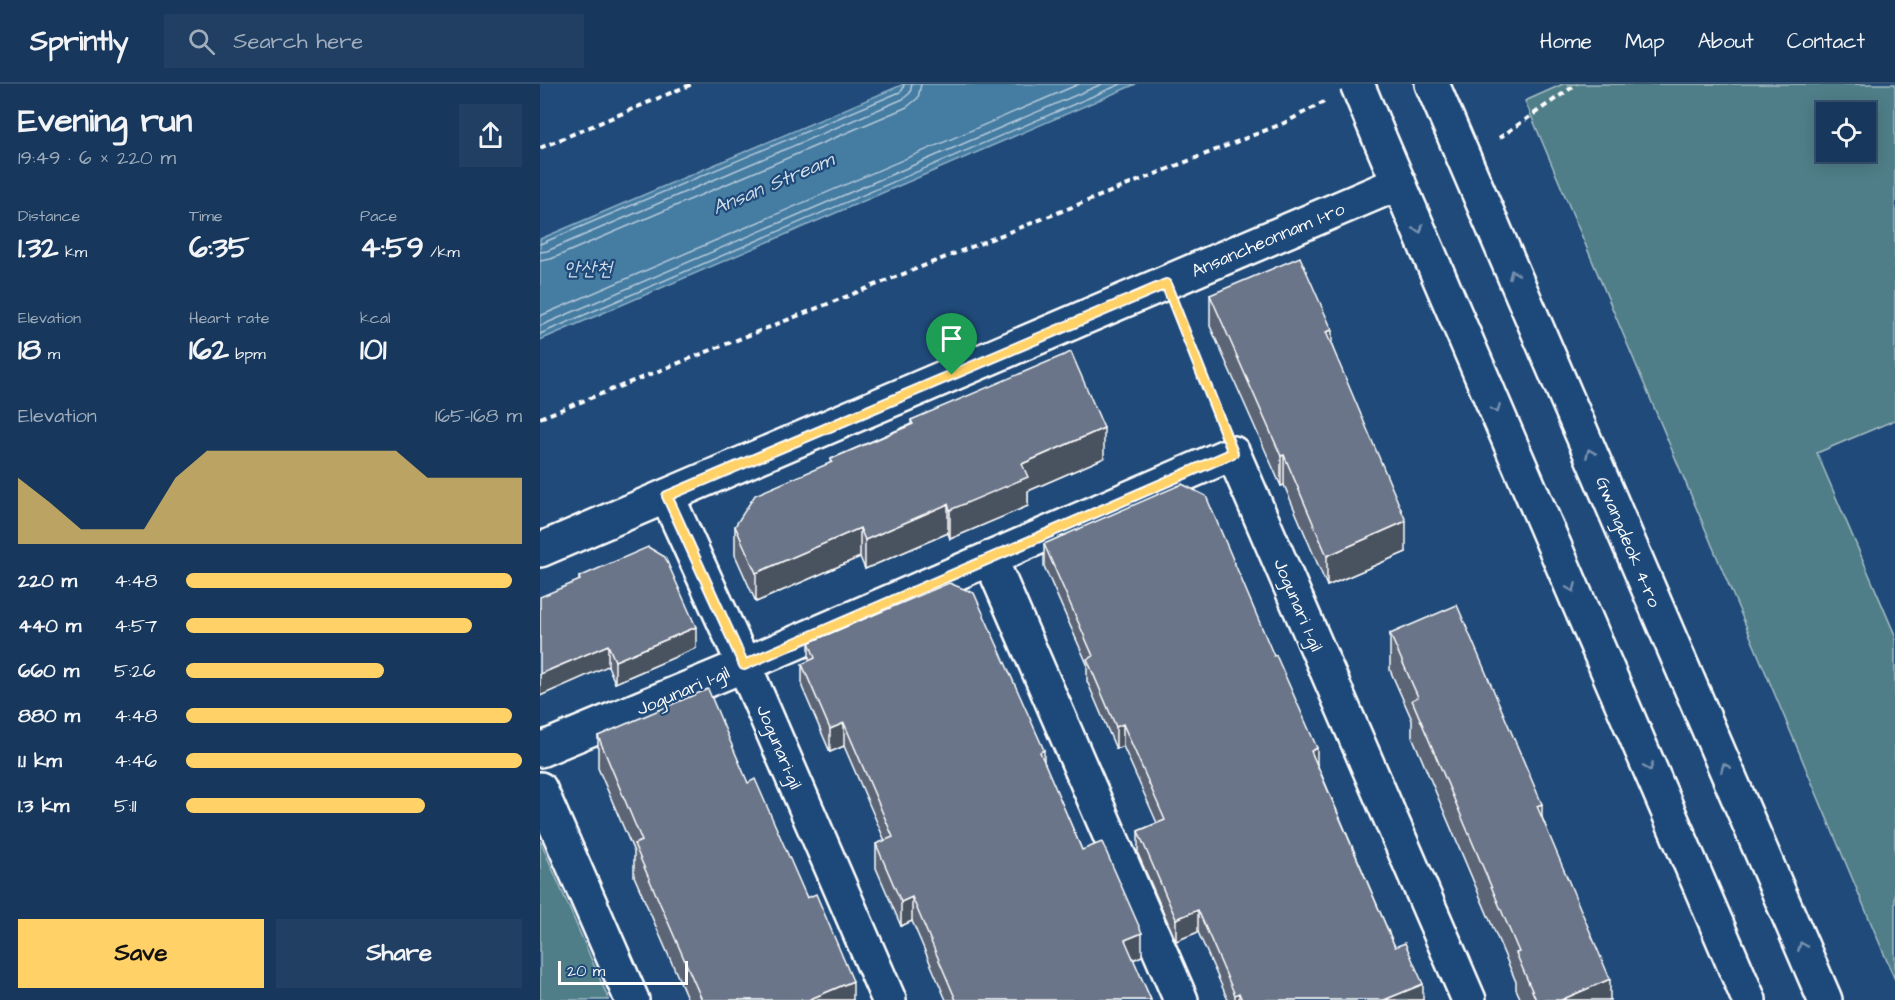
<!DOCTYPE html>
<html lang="en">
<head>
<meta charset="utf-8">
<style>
	:root { --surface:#17385c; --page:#203f62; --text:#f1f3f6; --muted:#9eacbb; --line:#365272; --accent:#ffd166 }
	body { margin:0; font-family:"Architects Daughter","Poor Story",sans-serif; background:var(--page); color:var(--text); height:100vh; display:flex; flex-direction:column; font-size:22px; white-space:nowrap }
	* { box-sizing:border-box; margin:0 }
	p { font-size:20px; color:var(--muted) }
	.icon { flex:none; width:33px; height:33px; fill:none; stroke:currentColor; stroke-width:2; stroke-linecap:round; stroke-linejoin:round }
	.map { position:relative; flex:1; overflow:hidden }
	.sheet { display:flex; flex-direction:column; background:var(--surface); width:540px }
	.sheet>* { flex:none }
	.controls { position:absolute; left:1276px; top:18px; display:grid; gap:12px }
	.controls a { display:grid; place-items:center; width:60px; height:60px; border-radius:0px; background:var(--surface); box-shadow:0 3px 15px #0003,0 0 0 2px var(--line); font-size:30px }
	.scale { position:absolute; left:18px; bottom:15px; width:130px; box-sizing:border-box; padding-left:6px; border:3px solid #fff; border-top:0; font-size:16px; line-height:21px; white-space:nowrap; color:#fff; -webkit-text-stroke:4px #1f4a7a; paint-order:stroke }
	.pin { position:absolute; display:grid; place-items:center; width:51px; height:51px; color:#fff; margin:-62px -26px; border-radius:50% 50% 50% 0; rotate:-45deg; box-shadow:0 0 6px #0007 }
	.pin .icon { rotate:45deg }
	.round { display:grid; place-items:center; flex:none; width:63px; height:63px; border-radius:0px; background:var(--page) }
	.head { display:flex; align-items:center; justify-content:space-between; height:102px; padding:0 18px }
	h1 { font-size:33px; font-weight:700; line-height:45px }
	.metrics { display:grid; grid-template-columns:repeat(3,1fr); gap:9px; height:102px; padding:6px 18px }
	.metrics div { display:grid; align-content:center }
	.metrics b { font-size:30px; font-weight:700 }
	.metrics small { font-size:16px; font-weight:400 }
	.metrics p { font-size:16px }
	.chart { height:168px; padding:12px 18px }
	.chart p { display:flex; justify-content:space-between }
	.chart svg { width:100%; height:108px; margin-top:6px; fill:var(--accent); opacity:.7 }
	.cta { display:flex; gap:12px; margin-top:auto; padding:12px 18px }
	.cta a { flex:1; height:69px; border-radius:0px; background:var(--accent); color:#111; font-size:24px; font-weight:700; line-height:69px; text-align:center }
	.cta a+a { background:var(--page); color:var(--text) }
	ul { padding:0 18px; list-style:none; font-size:20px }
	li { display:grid; grid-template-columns:96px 72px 1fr; align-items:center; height:45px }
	li i { height:15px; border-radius:8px; background:var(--accent) }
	header { display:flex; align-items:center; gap:36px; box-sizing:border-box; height:84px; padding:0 30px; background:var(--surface); border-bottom:2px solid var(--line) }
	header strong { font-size:28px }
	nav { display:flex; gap:33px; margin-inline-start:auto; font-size:21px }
	.search { width:420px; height:54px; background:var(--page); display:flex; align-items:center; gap:15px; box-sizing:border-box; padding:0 21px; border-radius:0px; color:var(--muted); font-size:22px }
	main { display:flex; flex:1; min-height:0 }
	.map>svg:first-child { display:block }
</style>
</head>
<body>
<header>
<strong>Sprintly</strong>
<div class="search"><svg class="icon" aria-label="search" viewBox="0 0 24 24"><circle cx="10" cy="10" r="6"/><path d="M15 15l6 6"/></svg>Search here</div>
<nav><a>Home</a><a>Map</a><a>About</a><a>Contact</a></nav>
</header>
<main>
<section class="sheet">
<div class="head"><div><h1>Evening run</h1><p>19:49 · 6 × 220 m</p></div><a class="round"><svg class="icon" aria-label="share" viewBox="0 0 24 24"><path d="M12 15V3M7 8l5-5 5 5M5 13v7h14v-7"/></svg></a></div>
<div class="metrics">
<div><p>Distance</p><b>1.32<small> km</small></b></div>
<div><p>Time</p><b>6:35</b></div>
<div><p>Pace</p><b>4:59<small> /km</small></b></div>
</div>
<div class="metrics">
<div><p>Elevation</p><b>18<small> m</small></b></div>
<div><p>Heart rate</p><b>162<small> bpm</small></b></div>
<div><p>kcal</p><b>101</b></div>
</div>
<div class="chart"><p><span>Elevation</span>165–168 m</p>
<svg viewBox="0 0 160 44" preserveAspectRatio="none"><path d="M0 44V17L10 27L20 38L30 38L40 38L50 17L60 6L70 6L80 6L90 6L100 6L110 6L120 6L130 17L140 17L150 17L160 17V44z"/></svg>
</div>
<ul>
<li><b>220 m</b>4:48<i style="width:97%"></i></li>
<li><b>440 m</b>4:57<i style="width:85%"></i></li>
<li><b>660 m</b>5:26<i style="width:59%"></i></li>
<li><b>880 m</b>4:48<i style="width:97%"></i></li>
<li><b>1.1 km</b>4:46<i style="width:100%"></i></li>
<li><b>1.3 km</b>5:11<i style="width:71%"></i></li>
</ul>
<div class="cta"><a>Save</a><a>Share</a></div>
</section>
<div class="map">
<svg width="1355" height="916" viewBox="0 0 1355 916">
	<rect width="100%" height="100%" fill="#1f4a7a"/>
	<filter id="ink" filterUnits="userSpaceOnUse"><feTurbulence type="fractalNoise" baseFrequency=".0167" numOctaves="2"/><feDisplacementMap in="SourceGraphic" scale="12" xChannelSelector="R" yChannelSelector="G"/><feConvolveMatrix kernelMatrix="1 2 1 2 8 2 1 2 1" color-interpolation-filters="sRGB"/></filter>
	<g filter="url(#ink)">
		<path fill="#507e88" stroke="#a8bec4" stroke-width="1.5" fill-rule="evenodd" d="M 1023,0 L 1355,0 L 1355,336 L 1277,369 L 1355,551 L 1355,896 L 985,17 ZM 1326,28 L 1326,68 L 1287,68 L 1287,28 Z
			M 0,756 L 69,916 L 0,916 Z"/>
		<path fill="#457ba2" stroke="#8fb0c7" stroke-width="1.5" d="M 364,0 L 596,0 L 0,256 L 0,155 Z"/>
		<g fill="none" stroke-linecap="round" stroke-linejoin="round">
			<path stroke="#b5cada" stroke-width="1.5" d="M 0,160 L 360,8 L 363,5 L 364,0
				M 0,168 L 7,167 L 363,15 L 370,9 L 372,0
				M 0,177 L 11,175 L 367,23 L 378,14 L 381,0
				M 0,232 L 539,0
				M 0,242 L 562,0
				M 0,250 L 581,0"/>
			<defs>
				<path id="street" d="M 127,412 L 204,581 L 349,916
					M 450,474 L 641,916
					M 0,666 L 204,581 L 693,369 L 929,916
					M 0,705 L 92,916"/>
				<path id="secondary" d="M 892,0 L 1285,916
					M 839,53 L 1209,916
					M 0,466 L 859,99"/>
			</defs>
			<use href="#street" stroke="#fff" stroke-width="38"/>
			<use href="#secondary" stroke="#fff" stroke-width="38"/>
			<path stroke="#fff" stroke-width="4" stroke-dasharray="6 4.5" stroke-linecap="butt" d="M 959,54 L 1037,0
				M 0,64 L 152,0
				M 640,235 L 679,334
				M 0,334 L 744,39 L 784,18"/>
			<use href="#street" stroke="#1f4a7a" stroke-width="33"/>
			<use href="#secondary" stroke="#1f4a7a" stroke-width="33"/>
			<defs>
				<path id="secondary-bridge" d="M 817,0 L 839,53"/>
			</defs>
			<use href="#secondary-bridge" stroke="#fff" stroke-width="38" stroke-linecap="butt"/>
			<use href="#secondary-bridge" stroke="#1f4a7a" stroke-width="33"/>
		</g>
		<path fill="#5b6576" stroke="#fff" stroke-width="1.5" d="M 670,211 L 792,262 L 866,468 L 787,502 L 744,401 L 741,402 L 670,242 Z
			M 371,336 L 564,374 L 488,407 L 488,422 L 410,455 L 408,449 L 325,485 L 320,473 L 216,518 L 195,471 L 195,442 L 291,378 L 291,375 L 371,340 Z
			M 504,460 L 777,680 L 855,863 L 883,916 L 688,916 L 658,848 L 636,857 L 598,770 L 598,747 L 617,739 L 583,662 L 576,665 L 547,597 L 547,580 L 504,482 Z
			M 39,493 L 156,564 L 75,599 L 68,582 L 39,496 Z
			M 850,550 L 1002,733 L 1070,916 L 981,916 L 976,905 L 976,898 L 872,652 L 872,636 L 850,586 Z
			M 269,558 L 504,679 L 542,766 L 602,872 L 593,876 L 611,916 L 406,916 L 372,837 L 361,842 L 336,784 L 336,760 L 345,757 L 304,662 L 290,668 L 262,603 L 262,580 L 269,577 Z
			M 58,652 L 208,699 L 267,814 L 313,916 L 148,916 L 94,792 L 94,768 L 58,684 Z"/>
		<path fill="#4a5260" stroke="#fff" stroke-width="1.5" d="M 792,246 L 792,277 L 786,248 Z
			M 564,344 L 564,374 L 488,407 L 488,422 L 410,455 L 410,426 L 482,380 Z
			M 744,371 L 744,401 L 741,402 L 741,372 Z
			M 408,420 L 408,449 L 325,485 L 325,456 Z
			M 866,437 L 866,468 L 787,502 L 787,472 Z
			M 320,444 L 320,473 L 216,518 L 216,489 Z
			M 156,543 L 156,564 L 75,599 L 75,577 Z
			M 68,561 L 68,582 L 0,612 L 0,590 Z
			M 304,639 L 304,662 L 290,668 L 290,645 Z
			M 583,640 L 583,662 L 576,665 L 576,643 Z
			M 777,664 L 777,686 L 771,667 Z
			M 504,666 L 504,689 L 500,668 Z
			M 1002,720 L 1002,756 L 997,722 Z
			M 372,813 L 372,837 L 361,842 L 361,818 Z
			M 658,826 L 658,848 L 636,857 L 636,835 Z
			M 602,849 L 602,872 L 585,879 L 585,856 Z
			M 1070,895 L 1070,916 L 1021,916 Z
			M 313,897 L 313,916 L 268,916 Z
			M 883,900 L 883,916 L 844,916 Z
			M 699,909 L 699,916 L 695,916 L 695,911 Z"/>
		<path fill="#6a7589" stroke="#fff" stroke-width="1.5" d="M 760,173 L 792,246 L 786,248 L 866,437 L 787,472 L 744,371 L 741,372 L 670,211 Z
			M 531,268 L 564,344 L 482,380 L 488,393 L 410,426 L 408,420 L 325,456 L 320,444 L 216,489 L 195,442 L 215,411 L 292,378 L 291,375 L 373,340 L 371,336 Z
			M 642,400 L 666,412 L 734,572 L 736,571 L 777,664 L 771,667 L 855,863 L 865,859 L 883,900 L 844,916 L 702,916 L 699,909 L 695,911 L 658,826 L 636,835 L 598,747 L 625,736 L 583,640 L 576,643 L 547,575 L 553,572 L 504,460 Z
			M 108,463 L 125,473 L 156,543 L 75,577 L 68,561 L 0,590 L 0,513 L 40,496 L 39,493 Z
			M 409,499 L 434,509 L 504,666 L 500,668 L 542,766 L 562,758 L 602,849 L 585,856 L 611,916 L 416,916 L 372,813 L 361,818 L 336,760 L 353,753 L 304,639 L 290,645 L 262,580 L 275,574 L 269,558 Z
			M 917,521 L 1002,720 L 997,722 L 1070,895 L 1021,916 L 996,916 L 976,869 L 979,868 L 872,616 L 878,613 L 850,550 Z
			M 168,605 L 208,699 L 215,695 L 267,814 L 276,810 L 313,897 L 268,916 L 162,916 L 94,760 L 102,757 L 58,652 Z"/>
		<defs><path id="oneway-chevron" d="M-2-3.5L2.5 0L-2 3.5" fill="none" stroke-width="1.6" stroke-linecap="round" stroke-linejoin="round" transform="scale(1.5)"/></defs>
		<g stroke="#7992af">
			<use href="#oneway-chevron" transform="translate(879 145) rotate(67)"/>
			<use href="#oneway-chevron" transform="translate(973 190) rotate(-113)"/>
			<use href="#oneway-chevron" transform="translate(956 325) rotate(67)"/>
			<use href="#oneway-chevron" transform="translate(1050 369) rotate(-113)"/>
			<use href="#oneway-chevron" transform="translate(1032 504) rotate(67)"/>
			<use href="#oneway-chevron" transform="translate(1109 683) rotate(67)"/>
			<use href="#oneway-chevron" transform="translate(1185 683) rotate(-113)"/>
			<use href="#oneway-chevron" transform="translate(1262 862) rotate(-113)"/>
		</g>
	</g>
	<g fill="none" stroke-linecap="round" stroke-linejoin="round" filter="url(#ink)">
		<defs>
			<path id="route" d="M 626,200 L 693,369 L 204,581 L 127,412 Z"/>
		</defs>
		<use href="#route" stroke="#fff" stroke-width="12"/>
		<use href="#route" stroke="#ffd166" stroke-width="8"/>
	</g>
	<g text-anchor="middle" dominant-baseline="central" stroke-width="4.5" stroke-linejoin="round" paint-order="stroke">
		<g font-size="18" fill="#fff" stroke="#1f4a7a">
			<text transform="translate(728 156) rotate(-23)">Ansancheonnam 1-ro</text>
			<text transform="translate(1088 458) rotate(67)">Gwangdeok 4-ro</text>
			<text transform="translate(758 521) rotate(67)">Jogunari 1-gil</text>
			<text transform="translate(143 607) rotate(-23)">Jogunari 1-gil</text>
			<text transform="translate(239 663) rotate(67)">Jogunari-gil</text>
		</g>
		<g font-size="20" font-style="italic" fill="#d0dee8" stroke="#1f4a7a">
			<text transform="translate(233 100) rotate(-23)">Ansan Stream</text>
			<text x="48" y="185">안산천</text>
		</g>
	</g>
</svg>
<div class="controls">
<a><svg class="icon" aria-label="locate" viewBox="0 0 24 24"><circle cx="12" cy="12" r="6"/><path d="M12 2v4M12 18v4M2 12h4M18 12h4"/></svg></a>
</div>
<div class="scale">20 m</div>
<div class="pin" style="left:412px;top:291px;background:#1e9e55"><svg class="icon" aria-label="arrive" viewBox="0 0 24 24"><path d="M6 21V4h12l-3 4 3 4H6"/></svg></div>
</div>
</main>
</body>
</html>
